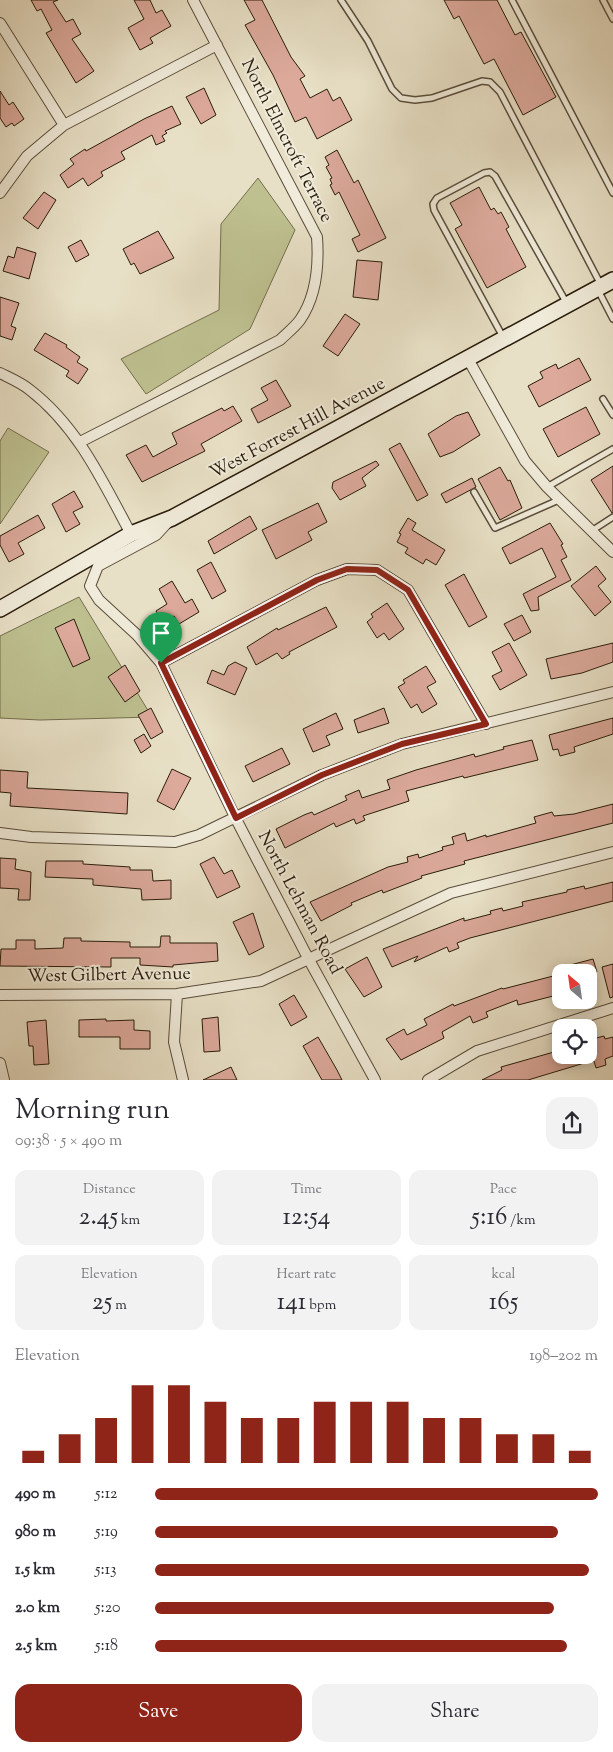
<!DOCTYPE html>
<html lang="en">
<head>
<meta charset="utf-8">
<style>
	:root { --surface:#fff; --page:#f2f2f3; --text:#2b2b33; --muted:#7c7c81; --accent:#8f2418 }
	body { margin:0; font-family:"Sorts Mill Goudy",serif; background:var(--page); color:var(--text); height:100vh; display:flex; flex-direction:column; font-size:19px; white-space:nowrap }
	* { box-sizing:border-box; margin:0 }
	p { font-size:16px; color:var(--muted) }
	.icon { flex:none; width:28px; height:28px; fill:none; stroke:currentColor; stroke-width:2; stroke-linecap:round; stroke-linejoin:round }
	.map { position:relative; height:1080px; overflow:hidden }
	.side { display:flex; flex-direction:column; background:var(--surface); flex:1 }
	.side>* { flex:none }
	.needle { width:32px; rotate:331deg }
	.fabs { position:absolute; left:552px; top:964px; display:grid; gap:10px }
	.fabs a { display:grid; place-items:center; width:45px; height:45px; border-radius:10px; background:var(--surface); box-shadow:0 2px 12px #0003; font-size:25px }
	.pin { position:absolute; display:grid; place-items:center; width:42px; height:42px; color:#fff; margin:-51px -21px; border-radius:50% 50% 50% 0; rotate:-45deg; box-shadow:0 0 5px #0007 }
	.pin .icon { rotate:45deg }
	.round { display:grid; place-items:center; flex:none; width:52px; height:52px; border-radius:15px; background:var(--page) }
	.summary { display:flex; align-items:center; justify-content:space-between; height:85px; padding:0 15px }
	h1 { font-size:28px; font-weight:600; line-height:38px }
	.metrics { display:grid; grid-template-columns:repeat(3,1fr); gap:8px; height:85px; padding:5px 15px }
	.metrics div { display:grid; align-content:center; border-radius:12px; background:var(--page); text-align:center }
	.metrics b { font-size:25px; font-weight:600 }
	.metrics small { font-size:14px; font-weight:400 }
	.metrics p { font-size:14px }
	.chart { height:140px; padding:10px 15px }
	.chart p { display:flex; justify-content:space-between }
	.chart svg { width:100%; height:90px; margin-top:5px; stroke:var(--accent); stroke-width:6 }
	.button { display:flex; gap:10px; margin-top:auto; padding:10px 15px }
	.button a { flex:1; height:58px; border-radius:15px; background:var(--accent); color:#fff; font-size:20px; font-weight:600; line-height:58px; text-align:center }
	.button a+a { background:var(--page); color:var(--text) }
	ul { padding:0 15px; list-style:none; font-size:16px }
	li { display:grid; grid-template-columns:80px 60px 1fr; align-items:center; height:38px }
	li i { height:12px; border-radius:6px; background:var(--accent) }
	.map>svg:first-child { display:block }
</style>
</head>
<body>
<div class="map">
<svg width="613" height="1080" viewBox="0 0 613 1080">
	<rect width="100%" height="100%" fill="#e8e0c6"/>
	<filter id="stains"><feTurbulence type="fractalNoise" baseFrequency=".004" numOctaves="4"/><feColorMatrix values="0 0 0 0 .2 0 0 0 0 .09 0 0 0 0 .02 0 0 0 .5 -.17"/></filter>
	<radialGradient id="worn" r=".72"><stop offset=".6" stop-color="#630" stop-opacity="0"/><stop offset="1" stop-color="#630" stop-opacity=".3"/></radialGradient>
	<path fill="#bec090" stroke="#746e4e" d="M 258,178 L 295,230 L 250,329 L 146,394 L 121,359 L 219,310 L 221,224 Z
		M 8,428 L 49,452 L 0,524 L 0,441 Z
		M 79,597 L 152,717 L 40,720 L 0,718 L 0,636 Z"/>
	<path fill="#dca99b" stroke="#291c0b" d="M 31,0 L 58,0 L 53,2 L 66,22 L 73,19 L 81,34 L 72,39 L 94,71 L 76,83 L 46,33 L 52,30 L 41,9 L 37,11 Z
		M 134,0 L 150,0 L 156,13 L 162,10 L 171,26 L 150,38 L 153,43 L 140,50 L 128,28 L 144,19 Z
		M 244,0 L 262,0 L 291,57 L 305,76 L 300,79 L 310,98 L 327,89 L 333,101 L 340,97 L 352,120 L 317,139 L 306,117 L 295,122 L 273,75 L 245,25 L 255,20 Z
		M 444,0 L 497,0 L 515,35 L 521,32 L 556,97 L 523,115 L 494,59 L 484,64 L 459,16 L 454,19 Z
		M 204,88 L 216,115 L 201,124 L 186,97 Z
		M 0,91 L 9,105 L 13,102 L 24,119 L 14,126 L 12,123 L 6,127 L 0,118 Z
		M 172,106 L 181,124 L 165,131 L 167,133 L 162,136 L 165,141 L 156,145 L 152,135 L 121,152 L 125,159 L 101,172 L 103,176 L 88,186 L 83,178 L 68,188 L 60,175 L 74,164 L 70,159 L 85,149 L 86,151 L 144,119 Z
		M 337,150 L 354,183 L 358,180 L 386,238 L 358,252 L 352,239 L 360,235 L 339,192 L 335,195 L 330,185 L 332,184 L 330,179 L 332,178 L 326,167 L 329,165 L 325,157 Z
		M 479,187 L 491,210 L 494,208 L 498,214 L 501,212 L 509,227 L 506,229 L 526,267 L 487,288 L 455,229 L 462,225 L 450,203 Z
		M 44,192 L 56,200 L 38,229 L 23,218 Z
		M 158,231 L 174,258 L 140,274 L 134,263 L 131,265 L 123,249 Z
		M 81,240 L 89,255 L 76,262 L 68,247 Z
		M 17,247 L 36,253 L 29,279 L 3,271 L 8,256 L 14,258 Z
		M 357,260 L 382,262 L 378,300 L 353,297 Z
		M 0,297 L 19,303 L 11,326 L 16,328 L 12,340 L 0,336 Z
		M 345,314 L 360,324 L 338,356 L 323,346 Z
		M 45,333 L 67,345 L 66,347 L 80,357 L 77,362 L 88,369 L 78,384 L 66,376 L 69,371 L 34,350 Z
		M 579,358 L 591,380 L 539,407 L 528,386 L 543,378 L 540,372 L 556,364 L 558,369 Z
		M 276,380 L 291,406 L 258,423 L 251,409 L 268,400 L 261,388 Z
		M 233,406 L 242,421 L 201,444 L 205,451 L 142,482 L 126,455 L 146,445 L 153,457 L 177,444 L 172,433 L 222,408 L 224,411 Z
		M 586,407 L 600,434 L 558,457 L 543,429 Z
		M 468,412 L 480,435 L 453,452 L 440,457 L 428,434 L 456,416 Z
		M 400,443 L 428,495 L 417,501 L 389,449 Z
		M 376,461 L 379,465 L 362,478 L 366,486 L 340,500 L 332,488 L 333,482 Z
		M 613,466 L 613,513 L 612,513 L 591,480 Z
		M 500,467 L 508,481 L 510,480 L 522,508 L 500,520 L 478,479 Z
		M 472,478 L 476,487 L 446,503 L 441,494 Z
		M 74,491 L 83,507 L 73,512 L 80,524 L 66,532 L 52,504 Z
		M 318,503 L 327,522 L 308,532 L 312,540 L 276,559 L 262,530 Z
		M 38,515 L 45,528 L 18,543 L 24,554 L 9,562 L 0,545 L 0,536 Z
		M 250,516 L 257,529 L 214,554 L 208,541 Z
		M 408,518 L 416,523 L 412,530 L 445,550 L 436,565 L 426,559 L 423,564 L 405,553 L 408,548 L 397,542 L 401,534 L 399,533 Z
		M 550,523 L 563,544 L 561,545 L 567,557 L 561,560 L 571,580 L 538,597 L 539,610 L 531,611 L 523,594 L 556,577 L 542,548 L 510,564 L 502,548 Z
		M 211,562 L 226,591 L 212,599 L 197,570 Z
		M 596,566 L 606,579 L 598,586 L 611,602 L 595,616 L 571,586 Z
		M 464,574 L 487,617 L 469,627 L 445,585 Z
		M 172,581 L 185,603 L 192,599 L 199,612 L 179,624 L 174,616 L 163,623 L 156,611 L 167,604 L 159,589 Z
		M 387,603 L 404,629 L 389,640 L 384,633 L 377,638 L 367,622 L 373,617 L 371,614 Z
		M 326,607 L 337,627 L 289,652 L 290,654 L 282,659 L 277,653 L 256,665 L 247,647 L 277,628 L 278,630 Z
		M 522,615 L 531,632 L 514,641 L 504,624 Z
		M 74,619 L 90,659 L 73,667 L 55,628 Z
		M 509,643 L 527,675 L 500,690 L 492,676 L 502,671 L 492,652 Z
		M 613,643 L 613,662 L 582,673 L 551,679 L 546,659 Z
		M 235,662 L 247,668 L 235,695 L 207,683 L 212,670 L 224,675 L 228,666 Z
		M 125,665 L 140,691 L 125,702 L 108,677 Z
		M 426,666 L 436,682 L 427,687 L 437,704 L 422,713 L 417,704 L 411,708 L 398,687 L 405,683 L 403,680 Z
		M 151,708 L 163,732 L 151,739 L 138,715 Z
		M 384,708 L 389,723 L 358,733 L 354,720 Z
		M 336,713 L 343,729 L 326,736 L 330,745 L 313,752 L 303,729 Z
		M 613,718 L 613,734 L 574,747 L 575,752 L 560,756 L 558,749 L 553,750 L 549,735 Z
		M 144,734 L 151,746 L 141,753 L 134,740 Z
		M 532,740 L 538,760 L 464,778 L 463,776 L 406,791 L 409,801 L 363,816 L 365,820 L 356,824 L 354,819 L 336,827 L 334,823 L 285,848 L 276,829 L 304,815 L 312,812 L 314,815 L 347,800 L 345,796 L 359,790 L 362,798 L 390,789 L 387,780 L 416,770 L 474,754 L 475,757 L 504,749 L 503,747 Z
		M 282,748 L 290,764 L 253,782 L 245,766 Z
		M 172,769 L 191,778 L 174,810 L 157,801 Z
		M 0,770 L 28,772 L 27,788 L 128,793 L 127,814 L 10,806 L 11,793 L 0,792 Z
		M 613,804 L 613,823 L 464,861 L 465,864 L 421,876 L 422,878 L 383,893 L 382,890 L 351,903 L 352,905 L 321,921 L 310,902 L 388,867 L 408,862 L 407,857 L 418,854 L 419,858 L 443,850 L 442,847 L 454,844 L 452,837 L 465,833 L 467,841 L 486,835 L 486,837 L 536,823 L 534,817 L 552,812 L 554,816 L 574,814 Z
		M 214,857 L 224,874 L 232,870 L 240,887 L 217,898 L 200,864 Z
		M 0,858 L 16,859 L 15,869 L 31,872 L 30,900 L 18,900 L 19,889 L 0,888 Z
		M 46,861 L 83,861 L 83,864 L 130,867 L 130,870 L 152,870 L 153,881 L 171,880 L 171,899 L 142,900 L 141,889 L 93,885 L 93,879 L 45,877 Z
		M 613,882 L 613,901 L 470,938 L 457,943 L 459,948 L 449,952 L 447,947 L 414,962 L 418,956 L 392,967 L 383,949 L 464,918 L 464,921 L 491,914 L 490,911 L 502,908 L 503,911 L 523,906 L 522,902 L 567,892 L 567,890 L 584,886 L 585,889 Z
		M 253,913 L 264,947 L 249,955 L 233,922 Z
		M 161,936 L 170,936 L 170,943 L 217,943 L 218,961 L 173,965 L 173,967 L 140,965 L 140,958 L 111,958 L 111,967 L 0,966 L 1,949 L 16,949 L 16,940 L 35,940 L 35,949 L 63,948 L 64,938 L 81,938 L 81,941 L 130,942 L 130,947 L 160,947 Z
		M 367,957 L 382,987 L 364,997 L 345,969 Z
		M 593,959 L 597,972 L 556,972 L 555,969 Z
		M 613,964 L 613,997 L 610,998 L 602,967 Z
		M 561,974 L 561,994 L 518,1005 L 517,1000 L 486,1012 L 488,1017 L 473,1023 L 470,1016 L 442,1032 L 444,1038 L 401,1060 L 386,1039 L 404,1029 L 407,1035 L 427,1025 L 424,1019 L 453,1004 L 454,1006 L 502,988 L 503,989 Z
		M 294,995 L 307,1017 L 291,1026 L 279,1004 Z
		M 218,1017 L 220,1051 L 204,1052 L 202,1019 Z
		M 106,1019 L 106,1021 L 134,1020 L 134,1030 L 150,1031 L 150,1049 L 120,1049 L 120,1037 L 79,1037 L 79,1020 Z
		M 46,1020 L 49,1064 L 34,1065 L 33,1046 L 29,1046 L 27,1022 Z
		M 604,1036 L 605,1039 L 613,1037 L 613,1056 L 605,1059 L 606,1065 L 596,1068 L 594,1061 L 591,1061 L 528,1080 L 482,1080 L 502,1070 L 501,1067 L 561,1050 L 561,1055 L 589,1055 L 589,1040 Z
		M 318,1037 L 337,1070 L 342,1080 L 322,1080 L 303,1046 Z
		M 231,1067 L 237,1080 L 203,1080 Z"/>
	<g fill="none" stroke-linecap="round" stroke-linejoin="round">
		<defs>
			<path id="lane" d="M 341,0 L 368,41 L 392,89 L 401,98 L 415,100 L 432,98 L 482,81 L 490,82 L 500,92 L 601,285
				M 512,0 L 613,193
				M 603,0 L 613,19
				M 598,290 L 613,319
				M 503,337 L 434,210 L 433,204 L 437,198 L 484,173 L 490,172 L 495,176 L 566,302
				M 603,399 L 613,415
				M 547,487 L 613,449
				M 474,492 L 495,528 L 561,499
				M 593,530 L 613,517"/>
			<path id="street" d="M 0,23 L 64,125
				M 0,193 L 27,156 L 64,125 L 217,45
				M 468,359 L 525,461 L 547,487 L 613,552
				M 0,373 C 10,378 22,383 30,390 C 78,427 103,482 131,534
				M 80,442 L 280,340 C 286,334 295,327 300,320 C 316,297 319,265 317,237 L 193,0
				M 168,522 L 156,535 L 98,566 L 90,586 L 99,600 L 137,635 L 161,663 L 236,819 L 308,958 L 375,1080
				M 161,663 L 317,580 L 347,569 L 377,570 L 408,590 L 486,724
				M 0,833 L 31,837 L 175,842 L 199,835 L 322,775 L 402,744 L 613,692
				M 177,994 L 174,1042 L 183,1080
				M 0,995 L 177,994 L 261,981 L 451,893 L 613,852
				M 0,1063 L 4,1080
				M 428,1080 L 477,1051 L 613,1008"/>
			<path id="secondary" d="M 0,609 L 131,534 L 172,518 L 613,280"/>
		</defs>
		<use href="#lane" stroke="#594d3a" stroke-width="8"/>
		<use href="#street" stroke="#594d3a" stroke-width="12"/>
		<use href="#secondary" stroke="#291c0b" stroke-width="18"/>
		<use href="#lane" stroke="#f0ebda" stroke-width="5"/>
		<use href="#street" stroke="#f0ebda" stroke-width="10"/>
		<use href="#secondary" stroke="#f0ebda" stroke-width="15"/>
	</g>
	<g fill="none" stroke-linecap="round" stroke-linejoin="round">
		<defs>
			<path id="route" d="M 347,569 L 377,570 L 408,590 L 486,724 L 402,744 L 322,775 L 236,818 L 161,663 L 317,580 Z"/>
		</defs>
		<use href="#route" stroke="#fff" stroke-width="10"/>
		<use href="#route" stroke="#8f2418" stroke-width="6"/>
	</g>
	<g text-anchor="middle" dominant-baseline="central" stroke-width="4" stroke-linejoin="round" paint-order="stroke">
		<g font-size="18" fill="#291c0b" stroke="#f0ebda">
			<text transform="translate(286 141) rotate(63)">North Elmcroft Terrace</text>
			<text transform="translate(298 429) rotate(-28)">West Forrest Hill Avenue</text>
			<text transform="translate(299 903) rotate(62)">North Lehman Road</text>
			<text transform="translate(109 976) rotate(-1)">West Gilbert Avenue</text>
		</g>
	</g>
	<rect width="100%" height="100%" filter="url(#stains)"/>
	<rect width="100%" height="100%" fill="url(#worn)"/>
</svg>
<div class="fabs">
<a><svg class="needle" viewBox="-14 -14 28 28"><path d="M0-13l5 13h-10z" fill="#e53935"/><path d="M0 13l5-13h-10z" fill="#7c7c81"/></svg></a>
<a><svg class="icon" aria-label="locate" viewBox="0 0 24 24"><circle cx="12" cy="12" r="6"/><path d="M12 2v4M12 18v4M2 12h4M18 12h4"/></svg></a>
</div>
<div class="pin" style="left:161px;top:663px;background:#1e9e55"><svg class="icon" aria-label="arrive" viewBox="0 0 24 24"><path d="M6 21V4h12l-3 4 3 4H6"/></svg></div>
</div>
<section class="side">
<div class="summary"><div><h1>Morning run</h1><p>09:38 · 5 × 490 m</p></div><a class="round"><svg class="icon" aria-label="share" viewBox="0 0 24 24"><path d="M12 15V3M7 8l5-5 5 5M5 13v7h14v-7"/></svg></a></div>
<div class="metrics">
<div><p>Distance</p><b>2.45<small> km</small></b></div>
<div><p>Time</p><b>12:54</b></div>
<div><p>Pace</p><b>5:16<small> /km</small></b></div>
</div>
<div class="metrics">
<div><p>Elevation</p><b>25<small> m</small></b></div>
<div><p>Heart rate</p><b>141<small> bpm</small></b></div>
<div><p>kcal</p><b>165</b></div>
</div>
<div class="chart"><p><span>Elevation</span>198–202 m</p>
<svg viewBox="0 0 160 44" preserveAspectRatio="none"><path d="M5 44V38M15 44V30M25 44V22M35 44V6M45 44V6M55 44V14M65 44V22M75 44V22M85 44V14M95 44V14M105 44V14M115 44V22M125 44V22M135 44V30M145 44V30M155 44V38"/></svg>
</div>
<ul>
<li><b>490 m</b>5:12<i style="width:100%"></i></li>
<li><b>980 m</b>5:19<i style="width:91%"></i></li>
<li><b>1.5 km</b>5:13<i style="width:98%"></i></li>
<li><b>2.0 km</b>5:20<i style="width:90%"></i></li>
<li><b>2.5 km</b>5:18<i style="width:93%"></i></li>
</ul>
<div class="button"><a>Save</a><a>Share</a></div>
</section>
</body>
</html>
